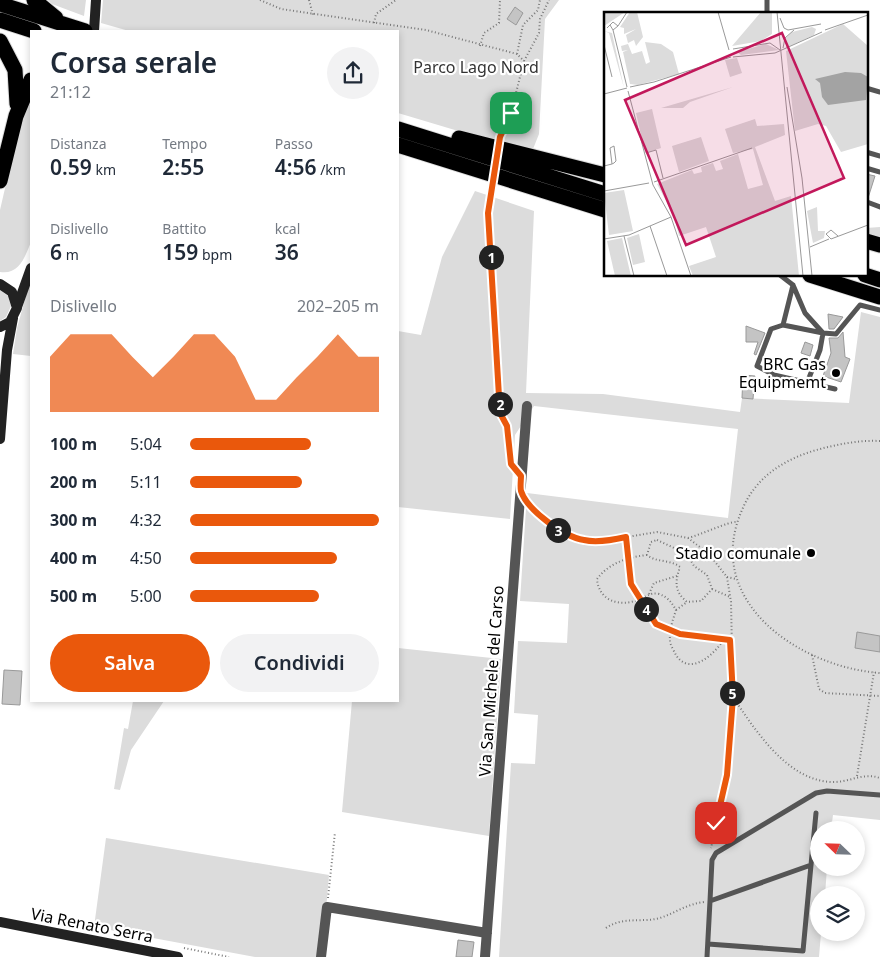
<!DOCTYPE html>
<html lang="it">
<head>
<meta charset="utf-8">
<style>
	:root { --surface:#fff; --page:#f2f2f3; --text:#1f2937; --muted:#747a83; --accent:#ea580c }
	body { margin:0; font-family:"Noto Sans",sans-serif; background:var(--page); color:var(--text); height:100vh; display:flex; flex-direction:column; font-size:19px; white-space:nowrap }
	* { box-sizing:border-box; margin:0 }
	p { font-size:16px; color:var(--muted) }
	.icon { flex:none; width:28px; height:28px; fill:none; stroke:currentColor; stroke-width:2; stroke-linecap:round; stroke-linejoin:round }
	.map { position:relative; flex:1; overflow:hidden }
	.drawer { position:absolute; left:30px; top:30px; width:369px; height:672px; display:flex; flex-direction:column; background:var(--surface); border-radius:0px; box-shadow:0 2px 8px #0003 }
	.drawer>* { flex:none }
	.needle { width:32px; rotate:293deg }
	.tools { position:absolute; left:810px; top:821px; display:grid; gap:10px }
	.tools a { display:grid; place-items:center; width:55px; height:55px; border-radius:50%; background:var(--surface); box-shadow:0 2px 8px #0003; font-size:25px }
	.pin { position:absolute; display:grid; place-items:center; width:42px; height:42px; color:#fff; margin:-21px; border-radius:10px; box-shadow:0 2px 8px #0006 }
	.km { position:absolute; width:25px; height:25px; margin:-12px; border-radius:50%; background:#222; color:#fff; font-size:14px; line-height:25px; text-align:center }
	.round { display:grid; place-items:center; flex:none; width:52px; height:52px; border-radius:26px; background:var(--page) }
	.headline { display:flex; align-items:center; justify-content:space-between; height:85px; padding:0 20px }
	h1 { font-size:28px; font-weight:600; line-height:38px }
	.metrics { display:grid; grid-template-columns:repeat(3,1fr); gap:8px; height:85px; padding:5px 20px }
	.metrics div { display:grid; align-content:center }
	.metrics b { font-size:21px; font-weight:600 }
	.metrics small { font-size:14px; font-weight:400 }
	.metrics p { font-size:14px }
	.chart { height:140px; padding:10px 20px }
	.chart p { display:flex; justify-content:space-between }
	.chart svg { width:100%; height:90px; margin-top:5px; fill:var(--accent); opacity:.7 }
	.primary-button { display:flex; gap:10px; margin-top:auto; padding:10px 20px }
	.primary-button a { flex:1; height:58px; border-radius:30px; background:var(--accent); color:#fff; font-size:20px; font-weight:600; line-height:58px; text-align:center }
	.primary-button a+a { background:var(--page); color:var(--text) }
	ul { padding:0 20px; list-style:none; font-size:16px }
	li { display:grid; grid-template-columns:80px 60px 1fr; align-items:center; height:38px }
	li i { height:12px; border-radius:6px; background:var(--accent) }
	.map>svg:first-child { display:block }
</style>
</head>
<body>
<div class="map">
<svg width="880" height="957" viewBox="0 0 880 957">
	<rect width="100%" height="100%" fill="#fff"/>
	<path fill="#dcdcdc" d="M 48,0 L 86,0 L 84,16 L 52,4 Z
		M 103,0 L 559,0 L 545,19 L 539,134 L 533,149 L 495,142 L 398,113 L 398,31 L 129,31 L 101,23 Z
		M 31,91 L 31,242 C 25,256 20,275 0,272 L 0,210 L 21,119 Z
		M 475,191 L 534,211 L 526,393 L 603,394 L 740,412 L 742,398 L 849,403 L 861,312 L 880,317 L 880,820 L 833,815 L 831,830 L 819,830 L 819,868 L 827,868 L 825,895 L 819,895 L 819,932 L 821,933 L 819,957 L 499,957 L 511,763 L 535,764 L 538,715 L 514,713 L 518,641 L 567,643 L 569,604 L 520,601 L 527,493 L 728,518 L 738,429 L 534,406 L 515,435 L 510,519 L 398,507 L 398,331 L 421,335 L 442,257 Z
		M 880,227 L 880,238 L 866,233 L 866,228 Z
		M 29,285 L 31,285 L 31,356 L 13,354 L 17,328 Z
		M 0,290 L 8,296 L 11,306 L 6,317 L 0,321 Z
		M 398,648 L 501,659 L 489,836 L 342,812 L 352,701 L 398,701 Z
		M 133,701 L 164,701 L 131,750 L 120,790 L 114,789 L 124,728 L 128,729 Z
		M 106,838 L 329,875 L 322,957 L 255,957 L 94,927 Z"/>
	<path fill="#c4c4c4" stroke="#999" d="M 515,7 L 523,13 L 516,25 L 507,19 Z
		M 866,174 L 875,176 L 868,198 L 866,198 Z
		M 828,314 L 843,317 L 834,329 L 829,329 Z
		M 746,326 L 765,333 L 756,355 L 754,354 L 758,342 L 746,342 Z
		M 843,332 L 845,357 L 850,359 L 841,382 L 823,376 L 831,353 L 829,338 L 838,338 Z
		M 805,342 L 813,345 L 810,356 L 801,353 Z
		M 743,375 L 755,376 L 753,399 L 742,398 Z
		M 857,632 L 880,636 L 880,652 L 855,648 Z
		M 4,670 L 22,671 L 20,705 L 2,704 Z
		M 458,940 L 474,942 L 472,957 L 456,957 Z"/>
	<g fill="none" stroke-linecap="round" stroke-linejoin="round">
		<defs>
			<path id="highway" d="M 34,0 L 56,18
				M 0,4 L 85,31
				M 0,20 L 34,31
				M 0,41 L 15,70 L 17,104
				M 398,129 L 605,194
				M 459,138 L 605,175
				M 398,145 L 605,210
				M 0,181 L 16,116 L 31,80
				M 866,241 L 880,245
				M 810,275 L 880,297
				M 865,275 L 880,280"/>
		</defs>
		<use href="#highway" stroke="#dbdbdb" stroke-width="17"/>
		<path stroke="#777" stroke-width="2" stroke-dasharray="1 2.5" stroke-linecap="butt" d="M 260,0 L 281,9 L 426,30 L 517,54 L 524,61 L 511,113 L 501,137
			M 309,0 L 313,15
			M 374,23 L 376,14 L 396,0
			M 480,46 L 484,33 L 499,23 L 500,0
			M 517,54 L 523,25 L 538,10 L 540,0
			M 524,61 L 539,33 L 540,19 L 549,0
			M 490,198 L 488,213 L 500,413 L 507,426 L 511,464 L 513,466
			M 880,441 C 860,440 839,444 820,449 C 786,458 756,476 742,510 C 702,601 799,667 880,673
			M 530,504 L 559,531 L 584,541 L 609,540 L 657,532 L 688,538 L 709,554 L 727,577 L 731,602 L 733,697 L 727,775 L 711,848
			M 626,538 L 631,584 L 656,624 L 681,635 L 730,640
			M 688,538 C 700,535 730,521 736,522
			M 657,540 L 687,554 L 694,566 L 707,575 L 712,589 L 701,601 L 687,602 C 674,591 675,582 680,567 C 670,559 657,563 647,555 L 651,542 Z
			M 647,555 C 628,557 609,563 597,579 C 599,601 619,607 638,600 C 646,597 650,592 659,594 C 668,597 672,603 676,610 C 673,620 669,630 670,640 C 670,645 674,651 676,655 C 690,677 715,654 724,639
			M 727,577 L 736,579
			M 712,589 L 730,597
			M 649,594 L 654,583 L 677,576
			M 676,610 L 687,602
			M 812,655 L 819,689 L 825,693 L 880,696
			M 733,697 C 755,730 787,780 831,782 C 849,783 862,772 880,778
			M 857,776 L 874,672
			M 328,898 L 335,832
			M 606,928 C 623,916 642,923 660,918 C 675,913 687,904 704,902
			M 184,948 L 229,957"/>
		<path stroke="#555" stroke-width="5" d="M 767,14 L 767,0
			M 866,88 L 880,92
			M 866,152 L 880,156
			M 866,168 L 880,172
			M 867,202 L 880,207
			M 780,275 L 793,285 L 805,313 L 823,333 L 836,334 L 860,305 L 880,310
			M 793,285 L 783,325 L 823,333 L 820,350 L 807,383
			M 783,325 L 771,329 L 757,366 L 774,375 L 835,389
			M 710,901 L 712,860 L 716,853 L 816,793 L 827,791 L 880,795
			M 708,944 L 803,951 L 811,865
			M 707,957 L 710,901 L 811,865 L 816,813"/>
		<path stroke="#555" stroke-width="10" d="M 321,957 L 327,907 L 487,933
			M 485,957 L 527,406"/>
		<path stroke="#222" stroke-width="10" d="M 94,31 L 96,0
			M 0,284 L 12,292 L 17,308 L 10,322 L 0,327
			M 17,307 L 31,268
			M 0,439 L 7,350 L 13,318
			M 0,922 L 178,957"/>
		<use href="#highway" stroke="#000" stroke-width="15"/>
		<path stroke="#777" stroke-width="2" stroke-dasharray="1 2.5" stroke-linecap="butt" d="M 490,198 L 501,137"/>
	</g>
	<g fill="none" stroke-linecap="round" stroke-linejoin="round">
		<defs>
			<path id="route" d="M 511,113 L 500,137 L 488,213 L 500,413 L 507,426 L 511,464 L 521,476 C 521,480 520,487 521,491 C 527,510 564,537 584,540 C 597,543 613,540 626,537 L 631,584 L 656,624 L 680,634 L 730,640 L 733,697 L 727,775 L 716,823"/>
		</defs>
		<use href="#route" stroke="#fff" stroke-width="10"/>
		<use href="#route" stroke="#ea580c" stroke-width="6"/>
	</g>
	<g fill="#000" stroke="#fff" stroke-width="2">
		<circle cx="836" cy="373" r="5"/>
		<circle cx="811" cy="553" r="5"/>
	</g>
	<g text-anchor="middle" dominant-baseline="central" stroke-width="4.5" stroke-linejoin="round" paint-order="stroke">
		<g font-size="16" fill="#333" stroke="#fff">
			<text x="476" y="67">Parco Lago Nord</text>
		</g>
		<g font-size="16" fill="#000" stroke="#fff" text-anchor="end">
			<text x="826" y="364">BRC Gas<tspan x="826" dy="18">Equipmemt</tspan></text>
			<text x="801" y="553">Stadio comunale</text>
		</g>
		<g font-size="16" fill="#000" stroke="#fff">
			<text transform="translate(491 681) rotate(-86)">Via San Michele del Carso</text>
			<text transform="translate(92 925) rotate(11)">Via Renato Serra</text>
		</g>
	</g>
	<g transform="translate(604 12)">
		<rect width="264" height="264" fill="#fff"/>
		<path d="M 0,0 L 21,0 L 0,14 ZM 26,0 L 33,0 L 39,25 L 32,34 L 30,28 L 24,31 L 22,23 L 32,17 L 20,22 L 20,16 L 16,15 ZM 157,0 L 168,0 L 168,22 L 157,29 L 128,34 ZM 239,12 L 264,34 L 264,132 L 237,140 L 222,114 L 214,112 L 191,119 L 182,39 ZM 208,15 L 212,17 L 210,23 L 182,36 L 182,26 L 188,20 ZM 0,19 L 8,21 L 20,76 L 5,21 ZM 41,30 L 57,32 L 69,40 L 75,62 L 34,73 L 26,72 L 19,40 L 24,38 L 18,39 L 17,34 L 24,32 L 28,42 L 38,39 L 42,52 L 46,50 ZM 162,32 L 175,38 L 137,43 L 133,40 ZM 133,46 L 138,61 L 126,65 L 121,48 ZM 129,75 L 86,90 L 79,96 L 57,96 ZM 48,97 L 57,136 L 41,141 L 32,101 ZM 151,107 L 153,114 L 180,112 L 181,123 L 151,135 L 171,189 L 187,184 L 195,264 L 89,264 L 85,254 L 112,245 L 102,215 L 75,224 L 70,204 L 53,172 L 88,158 L 90,162 L 98,160 L 97,155 L 109,151 L 112,159 L 119,157 L 116,149 L 134,142 L 144,177 L 159,173 L 149,137 L 129,141 L 121,117 ZM 97,125 L 105,149 L 75,160 L 68,134 ZM 20,178 L 29,219 L 5,223 L 0,181 ZM 213,195 L 214,219 L 221,219 L 220,226 L 209,231 L 203,199 ZM 35,222 L 41,250 L 29,253 L 23,226 ZM 18,226 L 27,264 L 11,264 L 3,229 Z" fill="#dcdcdc"/>
		<path d="M 241,60 L 257,61 L 264,65 L 262,88 L 224,93 L 218,85 L 216,71 L 211,67 Z" fill="#a3a3a3"/>
		<path fill="none" stroke="#999" stroke-width="1" d="M 114,0 L 125,38M 173,0 L 199,264M 176,6 L 180,16 L 184,18 L 217,12M 14,14 L 23,0M 3,16 L 9,10 L 14,14 L 9,18 L 6,13M 9,18 L 23,75M 221,18 L 264,3M 0,33 L 8,65M 179,36 L 181,26 L 190,18M 129,37 L 166,31 L 176,38M 129,45 L 171,41 L 218,20M 26,75 L 50,70 L 127,45M 183,75 L 198,166 L 208,264M 24,79 L 49,173 L 67,205 L 87,264M 0,82 L 23,76M 42,141 L 52,138 L 59,166M 0,154 L 8,152 L 10,151 L 12,149 L 10,134 L 6,136 L 8,152M 50,170 L 148,136M 0,179 L 45,171M 46,214 L 63,264M 20,224 L 30,264M 234,224 L 227,218 L 222,222 L 227,227 L 264,213M 0,227 L 25,223 L 67,205M 206,235 L 225,227"/>
		<path fill="#c2185b" fill-opacity="0.15" stroke="#c2185b" stroke-width="2.5" d="M 178,21 L 240,166 L 82,233 L 21,88 Z"/>
		<rect width="264" height="264" fill="none" stroke="#000" stroke-width="2.5"/>
	</g>
</svg>
<div class="tools">
<a><svg class="needle" viewBox="-14 -14 28 28"><path d="M0-13l5 13h-10z" fill="#e53935"/><path d="M0 13l5-13h-10z" fill="#747a83"/></svg></a>
<a><svg class="icon" aria-label="layers" viewBox="0 0 24 24"><path d="M12 4l9 5-9 5-9-5zM3 14l9 5 9-5"/></svg></a>
</div>
<div class="pin" style="left:511px;top:113px;background:#1e9e55"><svg class="icon" aria-label="arrive" viewBox="0 0 24 24"><path d="M6 21V4h12l-3 4 3 4H6"/></svg></div>
<div class="pin" style="left:716px;top:823px;background:#d93025"><svg class="icon" aria-label="check" viewBox="0 0 24 24"><path d="M5 12l5 5 9-10"/></svg></div>
<b class="km" style="left:491px;top:257px">1</b>
<b class="km" style="left:500px;top:404px">2</b>
<b class="km" style="left:558px;top:530px">3</b>
<b class="km" style="left:646px;top:609px">4</b>
<b class="km" style="left:732px;top:693px">5</b>
<section class="drawer">
<div class="headline"><div><h1>Corsa serale</h1><p>21:12</p></div><a class="round"><svg class="icon" aria-label="share" viewBox="0 0 24 24"><path d="M12 15V3M7 8l5-5 5 5M5 13v7h14v-7"/></svg></a></div>
<div class="metrics">
<div><p>Distanza</p><b>0.59<small> km</small></b></div>
<div><p>Tempo</p><b>2:55</b></div>
<div><p>Passo</p><b>4:56<small> /km</small></b></div>
</div>
<div class="metrics">
<div><p>Dislivello</p><b>6<small> m</small></b></div>
<div><p>Battito</p><b>159<small> bpm</small></b></div>
<div><p>kcal</p><b>36</b></div>
</div>
<div class="chart"><p><span>Dislivello</span>202–205 m</p>
<svg viewBox="0 0 160 44" preserveAspectRatio="none"><path d="M0 44V17L10 6L20 6L30 6L40 17L50 27L60 17L70 6L80 6L90 17L100 38L110 38L120 27L130 17L140 6L150 17L160 17V44z"/></svg>
</div>
<ul>
<li><b>100 m</b>5:04<i style="width:64%"></i></li>
<li><b>200 m</b>5:11<i style="width:59%"></i></li>
<li><b>300 m</b>4:32<i style="width:100%"></i></li>
<li><b>400 m</b>4:50<i style="width:78%"></i></li>
<li><b>500 m</b>5:00<i style="width:68%"></i></li>
</ul>
<div class="primary-button"><a>Salva</a><a>Condividi</a></div>
</section>
</div>
</body>
</html>
